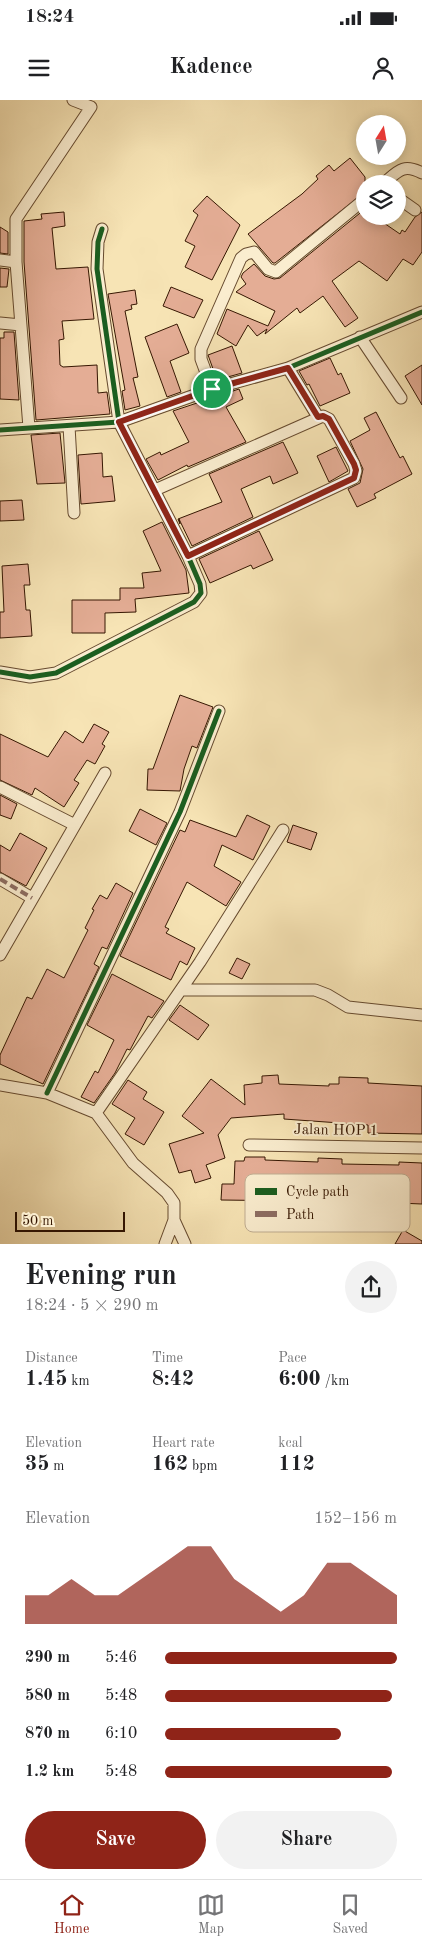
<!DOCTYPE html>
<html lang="en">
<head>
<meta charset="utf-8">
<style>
	:root { --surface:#fff; --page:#f2f2f2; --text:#202124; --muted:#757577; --line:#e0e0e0; --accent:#8f2418 }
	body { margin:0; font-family:"Old Standard TT",serif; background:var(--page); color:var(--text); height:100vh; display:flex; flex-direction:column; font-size:19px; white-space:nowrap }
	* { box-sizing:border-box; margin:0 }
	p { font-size:16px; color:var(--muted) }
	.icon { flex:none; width:28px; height:28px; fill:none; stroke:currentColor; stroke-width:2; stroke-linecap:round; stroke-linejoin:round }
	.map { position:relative; height:1144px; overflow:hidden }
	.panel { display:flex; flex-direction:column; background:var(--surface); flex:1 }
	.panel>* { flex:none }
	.needle { width:32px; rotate:11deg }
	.buttons { position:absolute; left:356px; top:15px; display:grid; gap:10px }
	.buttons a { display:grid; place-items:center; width:50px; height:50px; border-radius:50%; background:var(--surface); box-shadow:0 2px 12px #0003; font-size:25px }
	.scale { position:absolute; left:15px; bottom:12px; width:110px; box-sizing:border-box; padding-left:5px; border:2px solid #361702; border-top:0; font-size:14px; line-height:18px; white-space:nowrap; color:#361702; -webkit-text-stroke:4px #faedcf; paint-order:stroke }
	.pin { position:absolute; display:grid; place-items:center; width:42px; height:42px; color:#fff; margin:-21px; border:2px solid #fff; border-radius:50%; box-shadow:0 1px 5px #0007 }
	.round { display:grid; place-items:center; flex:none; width:52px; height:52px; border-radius:26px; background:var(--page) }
	.overview { display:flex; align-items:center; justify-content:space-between; height:85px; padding:0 25px }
	h1 { font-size:28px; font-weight:700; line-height:38px }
	.stats { display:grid; grid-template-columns:repeat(3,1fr); gap:8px; height:85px; padding:5px 25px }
	.stats div { display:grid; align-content:center }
	.stats b { font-size:21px; font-weight:700 }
	.stats small { font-size:14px; font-weight:400 }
	.stats p { font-size:14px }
	.chart { height:140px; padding:10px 25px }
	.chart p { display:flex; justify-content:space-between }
	.chart svg { width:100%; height:90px; margin-top:5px; fill:var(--accent); opacity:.7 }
	.action { display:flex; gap:10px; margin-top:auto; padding:10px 25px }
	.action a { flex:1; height:58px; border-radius:30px; background:var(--accent); color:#fff; font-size:20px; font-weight:700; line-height:58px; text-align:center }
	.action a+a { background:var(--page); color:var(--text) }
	ul { padding:0 25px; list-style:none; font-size:16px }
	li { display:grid; grid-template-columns:80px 60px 1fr; align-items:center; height:38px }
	li i { height:12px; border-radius:6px; background:var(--accent) }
	.status { display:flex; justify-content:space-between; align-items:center; height:35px; padding:0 25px; background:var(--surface); direction:ltr }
	.status svg { height:14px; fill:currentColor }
	header { display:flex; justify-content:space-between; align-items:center; height:65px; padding:0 25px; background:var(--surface); font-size:22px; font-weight:700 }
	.tab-bar { display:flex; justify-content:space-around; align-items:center; height:70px; border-top:1px solid var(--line); background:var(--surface); font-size:14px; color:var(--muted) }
	.tab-bar a { display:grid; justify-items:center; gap:2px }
	.tab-bar .selected { color:var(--accent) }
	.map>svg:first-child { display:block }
</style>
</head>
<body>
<div class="status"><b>18:24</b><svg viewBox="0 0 49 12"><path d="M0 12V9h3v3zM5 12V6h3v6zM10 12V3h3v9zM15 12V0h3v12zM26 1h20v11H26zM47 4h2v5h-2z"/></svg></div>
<header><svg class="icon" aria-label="menu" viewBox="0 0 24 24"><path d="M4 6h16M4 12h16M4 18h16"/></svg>Kadence<svg class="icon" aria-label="person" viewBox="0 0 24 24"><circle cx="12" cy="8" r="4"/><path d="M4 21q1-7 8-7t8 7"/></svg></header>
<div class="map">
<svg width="422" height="1144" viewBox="0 0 422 1144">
	<rect width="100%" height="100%" fill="#f7e4b5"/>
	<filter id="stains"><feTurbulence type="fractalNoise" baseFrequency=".004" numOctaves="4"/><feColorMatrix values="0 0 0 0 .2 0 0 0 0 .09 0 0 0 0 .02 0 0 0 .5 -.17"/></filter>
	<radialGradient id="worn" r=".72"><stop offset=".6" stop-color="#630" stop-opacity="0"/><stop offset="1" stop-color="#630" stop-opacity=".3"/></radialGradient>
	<path fill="#e4ad95" stroke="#361702" d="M 350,58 L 365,77 L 365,92 L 275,163 L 273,163 L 248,134 L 302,94 L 318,79 L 316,76 L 329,65 L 334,71 Z
		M 207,96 L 240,125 L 212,180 L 185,167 L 195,146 L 185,141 L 198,115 L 193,111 Z
		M 365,109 L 365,116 L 384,116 L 381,121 L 400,134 L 402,130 L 405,132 L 415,117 L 422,112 L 422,152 L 413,165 L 403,159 L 387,181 L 359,161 L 332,181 L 358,218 L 345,227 L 323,196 L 300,213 L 297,208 L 265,234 L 267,229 L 257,236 L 248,225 L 236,246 L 217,234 L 227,209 L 268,226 L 275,211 L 236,192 L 246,184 L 241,177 L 243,173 L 254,164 L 265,176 L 274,179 L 280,178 Z
		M 64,112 L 65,126 L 52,128 L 56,169 L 88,167 L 94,219 L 62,221 L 64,239 L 59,240 L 60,265 L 63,267 L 97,265 L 98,293 L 107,292 L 110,314 L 36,320 L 24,162 L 24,121 L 42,119 L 41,114 Z
		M 0,127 L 8,132 L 8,154 L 0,153 Z
		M 0,168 L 9,169 L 7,187 L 0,187 Z
		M 171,187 L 203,200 L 194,218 L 163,206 Z
		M 135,190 L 137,204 L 131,205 L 132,209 L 125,211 L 138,277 L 133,278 L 140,306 L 125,310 L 122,291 L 125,290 L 108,194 Z
		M 177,224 L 189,253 L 170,261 L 181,292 L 167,297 L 145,237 Z
		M 4,232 L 14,232 L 19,300 L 0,299 L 0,238 L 4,238 Z
		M 232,246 L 242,273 L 217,280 L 208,255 Z
		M 330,258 L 338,275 L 341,273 L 350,293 L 320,306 L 309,284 L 307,285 L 299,271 Z
		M 422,265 L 422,305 L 405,276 Z
		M 239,289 L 243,299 L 226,307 L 246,342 L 188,367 L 187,365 L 158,380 L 146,359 L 160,352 L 161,355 L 189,342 L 173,311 Z
		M 376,312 L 400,358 L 403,356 L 412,374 L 374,394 L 376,398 L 357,407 L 348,389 L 360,383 L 363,369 L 350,341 L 370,330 L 364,318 Z
		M 60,333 L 65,383 L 37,384 L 31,335 Z
		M 283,342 L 298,373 L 273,384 L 270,376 L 241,389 L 253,417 L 192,446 L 179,419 L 180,424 L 178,419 L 222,402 L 209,374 Z
		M 336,347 L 348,371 L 329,382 L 317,356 Z
		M 102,353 L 103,377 L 112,376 L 115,401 L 81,404 L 78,355 Z
		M 22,400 L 24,420 L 0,421 L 0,401 Z
		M 162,422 L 186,470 L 189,493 L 135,499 L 136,512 L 105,513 L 105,533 L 72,533 L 72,500 L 120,500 L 120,488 L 144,488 L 142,473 L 161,471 L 143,431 Z
		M 259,431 L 273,460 L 253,469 L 251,465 L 210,483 L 199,459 Z
		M 28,464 L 30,485 L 24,485 L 26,510 L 30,510 L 32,536 L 0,538 L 0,512 L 4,512 L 2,466 Z
		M 180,595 L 213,607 L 197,648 L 192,646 L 184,669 L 180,691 L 147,690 L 148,669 L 153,669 Z
		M 94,624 L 109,632 L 102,644 L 105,646 L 95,664 L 87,660 L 74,680 L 79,683 L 64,707 L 35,688 L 32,695 L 0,680 L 0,634 L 48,657 L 65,631 L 83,643 Z
		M 0,695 L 17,704 L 11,719 L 0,715 Z
		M 140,709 L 167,723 L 156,745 L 129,731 Z
		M 247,715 L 270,726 L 253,760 L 222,745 L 214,766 L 241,782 L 226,806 L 187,782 L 165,827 L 169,829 L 166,833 L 195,848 L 187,865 L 180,861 L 171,880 L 120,856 L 180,730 L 185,732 L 190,720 L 236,737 Z
		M 293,725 L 317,733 L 311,750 L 287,742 Z
		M 20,733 L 47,748 L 26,786 L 0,772 L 0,745 L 10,751 Z
		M 116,783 L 133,793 L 107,849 L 102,847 L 94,864 L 99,867 L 43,984 L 0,964 L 0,955 L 27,897 L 32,899 L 47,869 L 64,878 L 88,830 L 85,828 L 94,810 L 92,809 L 100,795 L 107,799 Z
		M 237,858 L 250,864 L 242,879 L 229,873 Z
		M 112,874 L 164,901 L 152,918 L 148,916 L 130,950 L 127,949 L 115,973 L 94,1003 L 81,997 L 95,971 L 98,973 L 114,940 L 87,925 Z
		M 180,905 L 209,925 L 198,940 L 169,920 Z
		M 278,975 L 279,984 L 329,986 L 329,984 L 339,984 L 339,977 L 368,978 L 368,983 L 422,986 L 422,1034 L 368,1033 L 368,1025 L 284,1019 L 284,1014 L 231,1018 L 218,1035 L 225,1058 L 206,1065 L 211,1078 L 195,1083 L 191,1070 L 179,1073 L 169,1044 L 204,1033 L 182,1016 L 211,979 L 245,1005 L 244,985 L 262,983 L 262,976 Z
		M 128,980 L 147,992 L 143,999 L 164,1012 L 144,1045 L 125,1034 L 135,1018 L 112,1004 Z
		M 245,1057 L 265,1057 L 265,1060 L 318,1062 L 318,1058 L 342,1059 L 342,1064 L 399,1065 L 399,1062 L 422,1063 L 422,1104 L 398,1103 L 398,1099 L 302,1093 L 302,1101 L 221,1100 L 222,1084 L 234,1084 L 235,1061 L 244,1061 Z
		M 403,1130 L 422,1141 L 422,1144 L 395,1144 Z"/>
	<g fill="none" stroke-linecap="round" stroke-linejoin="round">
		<defs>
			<path id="street" d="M 383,84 C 398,71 403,63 422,73
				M 398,98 L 415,110
				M 0,160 L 16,162 L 29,328
				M 16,162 L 16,119 L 91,7 L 73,0
				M 0,223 L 21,225
				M 360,237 L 401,298
				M 288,268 L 318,317
				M 212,289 L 201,259 L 201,249 L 241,158 L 246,154 L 254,152 L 268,169 L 276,172 L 365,99
				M 69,326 L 74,413
				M 0,330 L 119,322 L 212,289 L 288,268 L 422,212
				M 155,390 L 323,316 L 329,319 L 354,364 L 356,371 L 354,378 L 188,456
				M 0,572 L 30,577 L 56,573 L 194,502 L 201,493 L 200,484 L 188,456 L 119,322 L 97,169 L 98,142 L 102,129
				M 0,687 L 75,725
				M 0,779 L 32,798
				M 0,855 L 105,673
				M 181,890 L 315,890 L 328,895 L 348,907 L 422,915
				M 0,985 L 47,993 L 96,1013 L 133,1063 L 167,1093 L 174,1103 L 174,1120 L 165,1144
				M 47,993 L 180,712 L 219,611
				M 96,1013 L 200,862 L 283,730
				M 249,1045 L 422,1048
				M 174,1120 L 185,1144"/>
		</defs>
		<use href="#street" stroke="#664a2f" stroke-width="13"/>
		<use href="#street" stroke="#faedcf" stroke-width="11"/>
		<path stroke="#8d6e63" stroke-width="4" stroke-dasharray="8 4" stroke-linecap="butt" d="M 0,779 L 32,798"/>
		<defs>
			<path id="cycleway" d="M 0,330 L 119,322 L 212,289 L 288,268 L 422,212
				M 0,572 L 30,577 L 56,573 L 194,502 L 201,493 L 200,484 L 188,456 L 119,322 L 97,169 L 98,142 L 102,129
				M 47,993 L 180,712 L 219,611"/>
		</defs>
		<use href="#cycleway" stroke="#faedcf" stroke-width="8"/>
		<use href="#cycleway" stroke="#1b5e20" stroke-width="5"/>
	</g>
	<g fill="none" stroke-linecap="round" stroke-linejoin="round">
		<defs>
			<path id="route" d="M 288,268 L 318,317 L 323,316 L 329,319 L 354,364 L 356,370 L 354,378 L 188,456 L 119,322 L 212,289 Z"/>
		</defs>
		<use href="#route" stroke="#fff" stroke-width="10"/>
		<use href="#route" stroke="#8f2418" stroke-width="6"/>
	</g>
	<g text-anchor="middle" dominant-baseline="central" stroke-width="4" stroke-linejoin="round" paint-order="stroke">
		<g font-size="15" fill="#361702" stroke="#faedcf">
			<text transform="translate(336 1031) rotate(1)">Jalan HOP 1</text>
		</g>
	</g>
	<rect x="245" y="1074" width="165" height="58" rx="8" fill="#faedcf" stroke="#bfad92" stroke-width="1"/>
	<rect x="255" y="1088" width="22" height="7" fill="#1b5e20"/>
	<rect x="255" y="1111" width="22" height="6" fill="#8d6e63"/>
	<g font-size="14" fill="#361702">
		<text x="286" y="1096">Cycle path</text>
		<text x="286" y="1119">Path</text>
	</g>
	<rect width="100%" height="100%" filter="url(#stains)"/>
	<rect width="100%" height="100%" fill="url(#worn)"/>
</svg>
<div class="buttons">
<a><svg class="needle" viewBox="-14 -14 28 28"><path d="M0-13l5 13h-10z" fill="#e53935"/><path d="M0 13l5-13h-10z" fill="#757577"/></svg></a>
<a><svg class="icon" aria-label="layers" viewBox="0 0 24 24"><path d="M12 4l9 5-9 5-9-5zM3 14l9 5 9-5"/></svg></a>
</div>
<div class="scale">50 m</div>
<div class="pin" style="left:212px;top:289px;background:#1e9e55"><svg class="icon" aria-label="arrive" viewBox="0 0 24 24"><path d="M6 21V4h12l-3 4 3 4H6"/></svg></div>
</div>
<section class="panel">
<div class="overview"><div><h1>Evening run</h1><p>18:24 · 5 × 290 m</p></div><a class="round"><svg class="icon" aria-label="share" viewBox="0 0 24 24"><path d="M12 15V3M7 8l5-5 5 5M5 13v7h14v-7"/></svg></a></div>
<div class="stats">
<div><p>Distance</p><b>1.45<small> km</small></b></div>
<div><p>Time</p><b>8:42</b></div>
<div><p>Pace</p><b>6:00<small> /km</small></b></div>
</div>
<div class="stats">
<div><p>Elevation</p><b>35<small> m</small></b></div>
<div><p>Heart rate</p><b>162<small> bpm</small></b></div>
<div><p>kcal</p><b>112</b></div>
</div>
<div class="chart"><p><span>Elevation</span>152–156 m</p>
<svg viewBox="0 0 160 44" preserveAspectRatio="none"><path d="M0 44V30L10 30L20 22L30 30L40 30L50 22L60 14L70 6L80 6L90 22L100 30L110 38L120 30L130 14L140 14L150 22L160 30V44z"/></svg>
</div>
<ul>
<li><b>290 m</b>5:46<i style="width:100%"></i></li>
<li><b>580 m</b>5:48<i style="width:98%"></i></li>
<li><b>870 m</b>6:10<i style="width:76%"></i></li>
<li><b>1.2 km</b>5:48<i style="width:98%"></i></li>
</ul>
<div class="action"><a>Save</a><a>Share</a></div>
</section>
<nav class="tab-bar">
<a class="selected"><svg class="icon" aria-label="home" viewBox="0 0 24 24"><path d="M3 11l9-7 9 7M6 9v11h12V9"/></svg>Home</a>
<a><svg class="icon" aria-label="map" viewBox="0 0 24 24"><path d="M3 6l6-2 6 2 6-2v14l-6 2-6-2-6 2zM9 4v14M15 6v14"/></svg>Map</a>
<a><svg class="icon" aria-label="saved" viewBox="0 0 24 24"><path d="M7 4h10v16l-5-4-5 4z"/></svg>Saved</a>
</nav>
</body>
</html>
